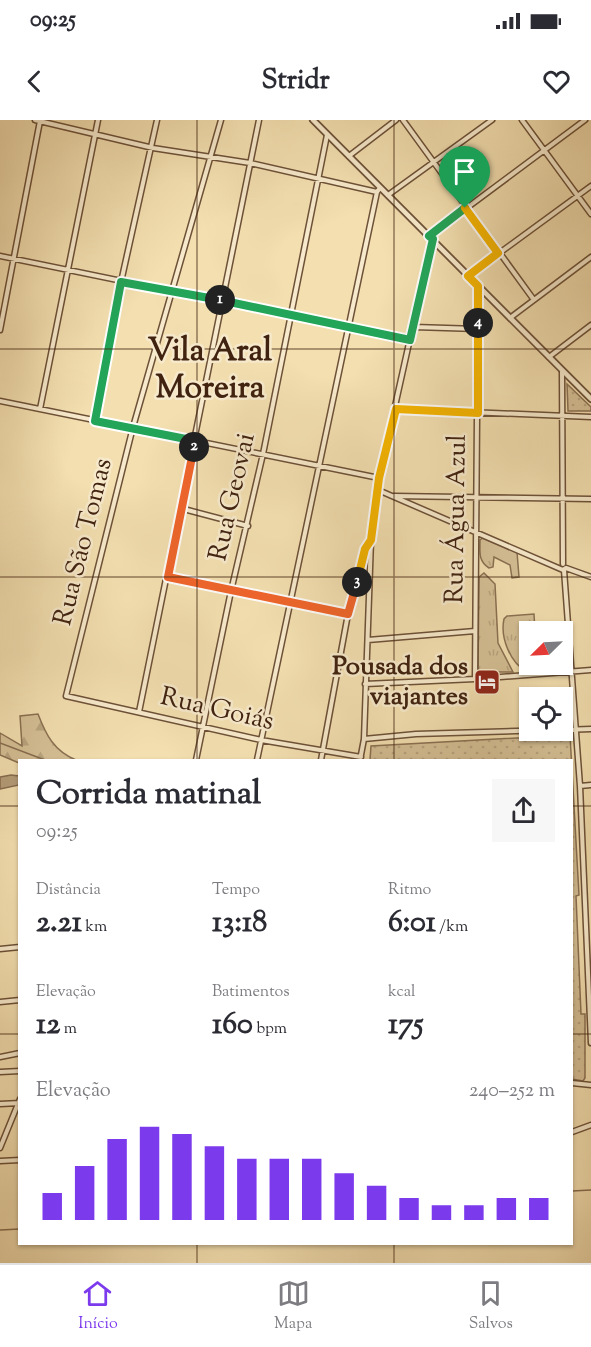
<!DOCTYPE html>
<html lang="pt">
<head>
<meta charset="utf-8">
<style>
	:root { --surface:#fff; --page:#f7f7f7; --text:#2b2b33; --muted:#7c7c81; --line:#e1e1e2; --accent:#7c3aed }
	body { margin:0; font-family:"Sorts Mill Goudy",serif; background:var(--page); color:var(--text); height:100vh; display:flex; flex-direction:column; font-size:22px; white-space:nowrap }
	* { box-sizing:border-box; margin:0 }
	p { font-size:20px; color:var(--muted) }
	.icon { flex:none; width:33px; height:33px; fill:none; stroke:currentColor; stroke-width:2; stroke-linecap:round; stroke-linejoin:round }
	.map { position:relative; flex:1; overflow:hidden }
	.side { position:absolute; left:18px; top:639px; width:555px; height:486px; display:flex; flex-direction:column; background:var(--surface); border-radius:0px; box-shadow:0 2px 4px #0004 }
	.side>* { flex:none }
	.needle { width:39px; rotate:246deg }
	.buttons { position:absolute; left:519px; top:501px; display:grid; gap:12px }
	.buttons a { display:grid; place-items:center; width:54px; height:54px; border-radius:0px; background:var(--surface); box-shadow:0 2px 4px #0004; font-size:30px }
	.pin { position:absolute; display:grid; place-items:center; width:51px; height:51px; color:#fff; margin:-62px -26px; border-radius:50% 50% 50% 0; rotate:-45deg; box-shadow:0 0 6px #0007 }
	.pin .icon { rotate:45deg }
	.km { position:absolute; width:30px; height:30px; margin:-15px; border-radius:50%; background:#222; color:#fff; font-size:16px; line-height:30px; text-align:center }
	.round { display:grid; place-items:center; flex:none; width:63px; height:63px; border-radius:0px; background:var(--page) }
	.headline { display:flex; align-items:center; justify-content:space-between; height:102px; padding:0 18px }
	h1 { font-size:33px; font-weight:700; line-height:45px }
	.figures { display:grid; grid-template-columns:repeat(3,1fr); gap:9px; height:102px; padding:6px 18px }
	.figures div { display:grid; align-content:center }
	.figures b { font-size:30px; font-weight:700 }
	.figures small { font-size:16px; font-weight:400 }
	.figures p { font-size:16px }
	.chart { height:168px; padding:12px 18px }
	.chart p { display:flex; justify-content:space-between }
	.chart svg { width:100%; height:108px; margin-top:6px; stroke:var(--accent); stroke-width:6 }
	.status { display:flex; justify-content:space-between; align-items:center; height:42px; padding:0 30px; background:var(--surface); direction:ltr }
	.status svg { height:16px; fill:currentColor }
	header { display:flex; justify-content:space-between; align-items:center; height:78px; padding:0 18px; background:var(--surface); font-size:27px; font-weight:700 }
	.dock { display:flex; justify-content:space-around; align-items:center; height:84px; border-top:2px solid var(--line); background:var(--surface); font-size:16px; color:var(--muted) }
	.dock a { display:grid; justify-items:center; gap:3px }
	.dock .current { color:var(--accent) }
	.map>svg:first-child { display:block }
</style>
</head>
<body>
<div class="status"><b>09:25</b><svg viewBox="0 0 49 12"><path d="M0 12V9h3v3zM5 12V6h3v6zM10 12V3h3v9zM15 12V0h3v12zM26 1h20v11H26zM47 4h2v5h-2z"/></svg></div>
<header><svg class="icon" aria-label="back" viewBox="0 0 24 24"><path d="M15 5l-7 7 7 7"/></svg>Stridr<svg class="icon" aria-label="heart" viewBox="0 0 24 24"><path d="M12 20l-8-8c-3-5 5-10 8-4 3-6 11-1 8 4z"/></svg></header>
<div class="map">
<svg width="591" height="1143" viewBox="0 0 591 1143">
	<defs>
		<pattern id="grass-tufts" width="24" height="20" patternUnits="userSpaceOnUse" patternTransform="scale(1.5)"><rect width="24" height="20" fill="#d5bf95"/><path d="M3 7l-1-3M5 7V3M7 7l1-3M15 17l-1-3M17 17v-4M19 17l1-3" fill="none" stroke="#b8a47f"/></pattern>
		<pattern id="forest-firs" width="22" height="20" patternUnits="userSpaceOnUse" patternTransform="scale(1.5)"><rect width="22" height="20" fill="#d5bf95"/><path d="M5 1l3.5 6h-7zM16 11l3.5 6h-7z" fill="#b8a47f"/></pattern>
		<pattern id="park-dots" width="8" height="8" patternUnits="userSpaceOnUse" patternTransform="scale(1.5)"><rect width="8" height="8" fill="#d5bf95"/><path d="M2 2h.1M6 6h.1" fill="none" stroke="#b8a47f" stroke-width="1.8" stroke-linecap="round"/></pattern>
	</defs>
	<rect width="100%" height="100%" fill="#f3dfb0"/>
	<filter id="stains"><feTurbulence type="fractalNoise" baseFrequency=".00333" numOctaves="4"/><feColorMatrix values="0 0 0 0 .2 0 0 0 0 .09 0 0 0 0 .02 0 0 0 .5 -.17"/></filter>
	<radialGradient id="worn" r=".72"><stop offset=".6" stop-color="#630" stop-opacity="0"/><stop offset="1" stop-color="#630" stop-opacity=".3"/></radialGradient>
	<path fill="url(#grass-tufts)" stroke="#8a7052" stroke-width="1.5" d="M 483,418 L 517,432 L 519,457 L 512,458 L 510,445 L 494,437 L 493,447 L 489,448 C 478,441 480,432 480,420 Z
		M 484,453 L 495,464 L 498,523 L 513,552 L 478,552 L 479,457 Z
		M 534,494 L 535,511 L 530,512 L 530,544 L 562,544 L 563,535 L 566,537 L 566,549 L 527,552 C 510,543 500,517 504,499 L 507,496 Z"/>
	<path fill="url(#forest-firs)" stroke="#8a7052" stroke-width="1.5" d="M 38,594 C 46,615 54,631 76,640 L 20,640 L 19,643 L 0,635 L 0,613 L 22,626 L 20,596 Z"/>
	<path fill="url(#park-dots)" stroke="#8a7052" stroke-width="1.5" d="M 567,264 L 591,287 L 591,291 L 568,291 Z
		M 570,615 L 579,775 L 576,776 L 581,894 L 585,894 L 585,958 L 583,961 L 572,959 L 572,640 L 370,640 L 371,626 Z"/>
	<path fill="#b69f7a" stroke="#876d50" stroke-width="1.5" d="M 11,655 L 19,656 L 19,665 L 0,669 L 0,657 Z"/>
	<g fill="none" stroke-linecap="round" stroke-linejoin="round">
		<path stroke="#876d50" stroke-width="1.5" d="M 0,623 L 45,640
			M 572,1071 L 591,1070
			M 0,1110 L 20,1109"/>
		<defs>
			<path id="minor" d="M 35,0 L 153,28 L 250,43 L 377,72
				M 221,0 L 133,307 L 66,576 L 261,620 L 361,637
				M 403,0 L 534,180
				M 522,0 L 591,94
				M 349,36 L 396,0
				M 388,75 L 492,0
				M 429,116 L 585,0
				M 0,136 L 410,220
				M 468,156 L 591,66
				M 510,198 L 591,137
				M 414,207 L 478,209
				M 0,210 L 40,1
				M 549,237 L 591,205
				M 562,252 L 563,444
				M 0,281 L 379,358
				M 40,289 L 98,0
				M 396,289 L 591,297
				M 95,301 L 121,162 L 157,0
				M 378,370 L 563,450 L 566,448 L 591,457
				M 394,376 L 591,379
				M 180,388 L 248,406
				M 564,450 L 580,666 L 591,923
				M 169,457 L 348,494
				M 368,520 L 475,511
				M 475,559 L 478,167
				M 365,564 L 475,559 L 591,550
				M 139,592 L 259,0
				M 562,610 L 591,609
				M 364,619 L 416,614 L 549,610
				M 196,640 L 231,471 L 263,334 L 327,15
				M 257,640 L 377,72 L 380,68
				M 321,640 L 348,494 L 365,429 L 371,421
				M 360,640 L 364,619 L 371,420 L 379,358 L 432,120
				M 580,666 L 591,665
				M 0,829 L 20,827
				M 0,882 L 20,880
				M 0,937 L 20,933
				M 0,952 L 20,951
				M 572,963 L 591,965
				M 0,984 L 20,983
				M 572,1012 L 591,1005
				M 0,1028 L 20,979
				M 0,1041 L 20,1040"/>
			<path id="tertiary" d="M 313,0 L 591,279"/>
		</defs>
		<use href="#minor" stroke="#6d5138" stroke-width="7"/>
		<use href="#tertiary" stroke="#6d5138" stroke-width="8"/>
		<use href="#minor" stroke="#f7eacc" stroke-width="4"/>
		<use href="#tertiary" stroke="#f7eacc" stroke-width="4.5"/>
	</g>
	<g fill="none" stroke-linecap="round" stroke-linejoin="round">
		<defs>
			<path id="split-1" d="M 220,180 L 410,220 L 433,119 L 429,116 L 465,88"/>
			<path id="split-2" d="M 194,327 L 196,321 L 95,301 L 121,162 L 220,180"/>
			<path id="split-3" d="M 194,327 L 168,457 L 348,494 L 357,462"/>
			<path id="split-4" d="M 357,462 L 365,429 L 371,420 L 379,358 L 396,289 L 478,293 L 478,203"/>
			<path id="split-5" d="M 465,88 L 498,133 L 468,156 L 478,166 L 478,203"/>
		</defs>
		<use href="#split-1" stroke="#fff" stroke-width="12"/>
		<use href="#split-2" stroke="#fff" stroke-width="12"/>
		<use href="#split-3" stroke="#fff" stroke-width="12"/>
		<use href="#split-4" stroke="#fff" stroke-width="12"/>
		<use href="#split-5" stroke="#fff" stroke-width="12"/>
		<use href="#split-1" stroke="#22a559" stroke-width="8"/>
		<use href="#split-2" stroke="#22a559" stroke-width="8"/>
		<use href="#split-3" stroke="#f0652b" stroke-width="8"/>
		<use href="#split-4" stroke="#f5b400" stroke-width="8"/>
		<use href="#split-5" stroke="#f5b400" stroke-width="8"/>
	</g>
	<path fill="none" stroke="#402210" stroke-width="1.5" stroke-opacity="0.55" d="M 197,0 L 197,640M 394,0 L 394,640M 0,229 L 591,229M 0,457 L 591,457M 0,686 L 20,686M 572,686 L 591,686M 0,914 L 20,914M 572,914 L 591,914M 197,1124 L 197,1143M 394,1124 L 394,1143"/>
	<defs>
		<symbol id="hotel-square" viewBox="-11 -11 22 22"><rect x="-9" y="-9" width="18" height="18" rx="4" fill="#8f2418" stroke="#f7eacc"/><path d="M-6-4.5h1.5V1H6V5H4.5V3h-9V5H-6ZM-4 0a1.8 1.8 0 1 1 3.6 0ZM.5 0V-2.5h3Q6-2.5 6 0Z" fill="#fff"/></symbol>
	</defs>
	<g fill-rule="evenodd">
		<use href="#hotel-square" x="472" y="547" width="30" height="30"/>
	</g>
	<g text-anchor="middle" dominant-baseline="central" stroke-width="5" stroke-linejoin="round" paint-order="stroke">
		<g font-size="26" fill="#402210" stroke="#f7eacc">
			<text transform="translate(233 377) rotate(-77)">Rua Geovai</text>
			<text transform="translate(457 399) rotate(-89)">Rua Água Azul</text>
			<text transform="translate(84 422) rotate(-76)">Rua São Tomas</text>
			<text transform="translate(217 590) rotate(13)">Rua Goiás</text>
		</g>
		<g font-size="26" font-weight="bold" fill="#402210" stroke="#f7eacc" text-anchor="end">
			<text x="468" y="547">Pousada dos<tspan x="468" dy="30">viajantes</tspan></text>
		</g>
		<g font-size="32" font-weight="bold" fill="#402210" stroke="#f7eacc">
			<text x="210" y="232">Vila Aral<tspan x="210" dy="37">Moreira</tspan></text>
		</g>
	</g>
	<rect width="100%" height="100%" filter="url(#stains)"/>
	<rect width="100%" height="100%" fill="url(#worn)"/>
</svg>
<div class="buttons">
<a><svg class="needle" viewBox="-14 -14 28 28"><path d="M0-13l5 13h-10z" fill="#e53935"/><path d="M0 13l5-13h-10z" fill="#7c7c81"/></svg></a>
<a><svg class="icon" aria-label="locate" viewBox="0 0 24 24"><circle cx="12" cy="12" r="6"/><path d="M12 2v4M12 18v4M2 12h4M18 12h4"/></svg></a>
</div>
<div class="pin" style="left:465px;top:88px;background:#1e9e55"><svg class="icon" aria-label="arrive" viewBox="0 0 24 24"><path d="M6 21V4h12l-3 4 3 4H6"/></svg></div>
<b class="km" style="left:220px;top:180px">1</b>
<b class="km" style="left:194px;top:327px">2</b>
<b class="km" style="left:357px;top:462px">3</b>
<b class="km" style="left:478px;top:203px">4</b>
<section class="side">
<div class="headline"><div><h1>Corrida matinal</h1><p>09:25</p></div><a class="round"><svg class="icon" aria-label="share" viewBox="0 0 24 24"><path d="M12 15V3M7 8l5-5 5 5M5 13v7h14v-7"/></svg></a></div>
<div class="figures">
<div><p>Distância</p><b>2.21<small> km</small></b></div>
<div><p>Tempo</p><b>13:18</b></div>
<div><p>Ritmo</p><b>6:01<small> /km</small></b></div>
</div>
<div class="figures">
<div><p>Elevação</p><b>12<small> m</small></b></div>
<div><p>Batimentos</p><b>160<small> bpm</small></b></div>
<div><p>kcal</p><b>175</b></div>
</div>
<div class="chart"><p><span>Elevação</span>240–252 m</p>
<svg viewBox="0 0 160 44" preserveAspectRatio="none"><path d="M5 44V33M15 44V22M25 44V11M35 44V6M45 44V9M55 44V14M65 44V19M75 44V19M85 44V19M95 44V25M105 44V30M115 44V35M125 44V38M135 44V38M145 44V35M155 44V35"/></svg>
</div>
</section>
</div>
<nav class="dock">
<a class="current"><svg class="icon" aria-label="home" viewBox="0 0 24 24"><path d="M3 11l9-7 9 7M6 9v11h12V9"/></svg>Início</a>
<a><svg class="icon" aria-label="map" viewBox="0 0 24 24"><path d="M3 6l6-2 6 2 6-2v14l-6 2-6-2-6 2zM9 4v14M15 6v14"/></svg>Mapa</a>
<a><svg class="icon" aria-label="saved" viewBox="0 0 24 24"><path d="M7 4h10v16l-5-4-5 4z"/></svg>Salvos</a>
</nav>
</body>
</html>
